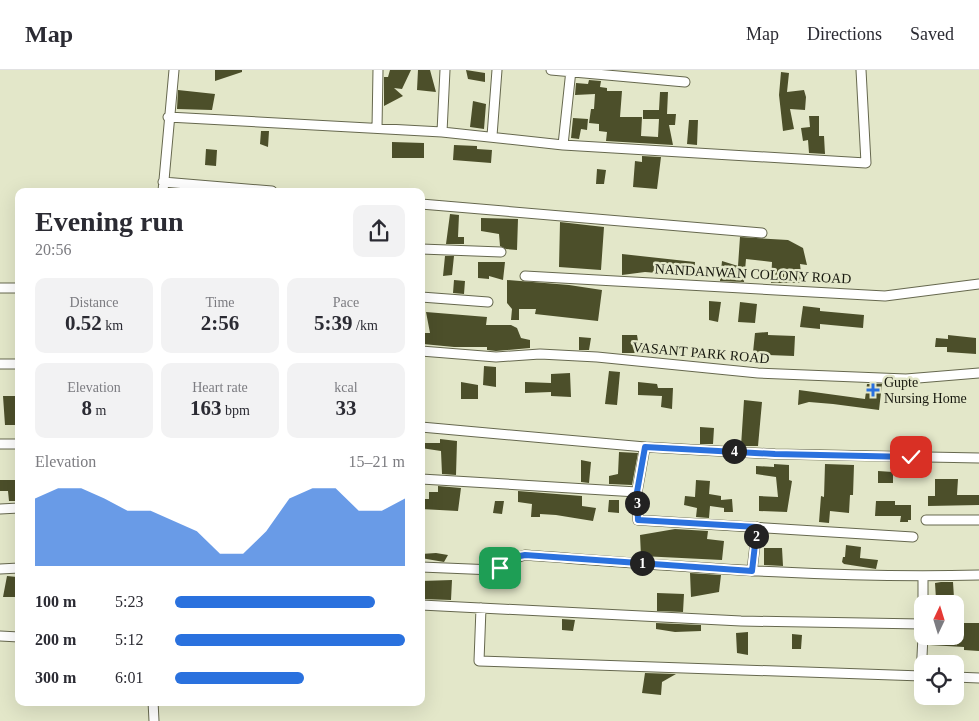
<!DOCTYPE html>
<html lang="en">
<head>
<meta charset="utf-8">
<style>
	:root { --surface:#fff; --page:#f2f2f3; --text:#2b2b33; --muted:#7c7c81; --line:#e1e1e2; --accent:#2a71de }
	body { margin:0; font-family:Georgia,serif; background:var(--page); color:var(--text); height:100vh; display:flex; flex-direction:column; font-size:19px; white-space:nowrap }
	* { box-sizing:border-box; margin:0 }
	p { font-size:16px; color:var(--muted) }
	.icon { flex:none; width:28px; height:28px; fill:none; stroke:currentColor; stroke-width:2; stroke-linecap:round; stroke-linejoin:round }
	.map { position:relative; flex:1; overflow:hidden }
	.drawer { position:absolute; left:15px; top:118px; width:410px; height:518px; display:flex; flex-direction:column; background:var(--surface); border-radius:10px; box-shadow:0 5px 20px #0002 }
	.drawer>* { flex:none }
	.needle { width:32px; rotate:4deg }
	.buttons { position:absolute; left:914px; top:525px; display:grid; gap:10px }
	.buttons a { display:grid; place-items:center; width:50px; height:50px; border-radius:10px; background:var(--surface); box-shadow:0 5px 20px #0002; font-size:25px }
	.pin { position:absolute; display:grid; place-items:center; width:42px; height:42px; color:#fff; margin:-21px; border-radius:10px; box-shadow:0 2px 8px #0006 }
	.km { position:absolute; width:25px; height:25px; margin:-12px; border-radius:50%; background:#222; color:#fff; font-size:14px; line-height:25px; text-align:center }
	.round { display:grid; place-items:center; flex:none; width:52px; height:52px; border-radius:10px; background:var(--page) }
	.head { display:flex; align-items:center; justify-content:space-between; height:85px; padding:0 20px }
	h1 { font-size:28px; font-weight:700; line-height:38px }
	.figures { display:grid; grid-template-columns:repeat(3,1fr); gap:8px; height:85px; padding:5px 20px }
	.figures div { display:grid; align-content:center; border-radius:10px; background:var(--page); text-align:center }
	.figures b { font-size:21px; font-weight:700 }
	.figures small { font-size:14px; font-weight:400 }
	.figures p { font-size:14px }
	.chart { height:140px; padding:10px 20px }
	.chart p { display:flex; justify-content:space-between }
	.chart svg { width:100%; height:90px; margin-top:5px; fill:var(--accent); opacity:.7 }
	ul { padding:0 20px; list-style:none; font-size:16px }
	li { display:grid; grid-template-columns:80px 60px 1fr; align-items:center; height:38px }
	li i { height:12px; border-radius:6px; background:var(--accent) }
	header { display:flex; align-items:center; gap:30px; box-sizing:border-box; height:70px; padding:0 25px; background:var(--surface); border-bottom:1px solid var(--line) }
	header strong { font-size:24px }
	nav { display:flex; gap:28px; margin-inline-start:auto; font-size:18px }
	.map>svg:first-child { display:block }
</style>
</head>
<body>
<header>
<strong>Map</strong>
<nav><a>Map</a><a>Directions</a><a>Saved</a></nav>
</header>
<div class="map">
<svg width="979" height="651" viewBox="0 0 979 651">
	<rect width="100%" height="100%" fill="#e3e7c9"/>
	<path fill="#4c4f2a" d="M 215,0 L 242,0 L 242,2 L 215,11 Z
		M 390,0 L 411,0 L 402,19 L 394,18 L 403,26 L 384,36 L 384,7 L 388,7 Z
		M 418,0 L 430,0 L 436,22 L 417,20 Z
		M 466,0 L 485,3 L 485,12 L 468,9 Z
		M 781,2 L 789,3 L 787,22 L 804,20 L 806,27 L 805,40 L 790,39 L 794,59 L 783,61 L 779,25 Z
		M 589,10 L 601,11 L 600,17 L 607,18 L 607,21 L 622,21 L 620,47 L 642,47 L 641,66 L 658,67 L 659,49 L 643,49 L 643,40 L 659,40 L 660,22 L 668,22 L 667,44 L 676,44 L 675,55 L 669,55 L 673,75 L 606,71 L 607,62 L 599,61 L 599,54 L 589,53 L 591,39 L 594,39 L 595,24 L 575,25 L 576,13 L 588,14 Z
		M 178,20 L 215,24 L 212,40 L 177,39 Z
		M 473,31 L 486,34 L 484,59 L 470,57 Z
		M 809,46 L 819,46 L 819,66 L 824,66 L 825,84 L 809,83 L 808,70 L 803,71 L 801,58 L 810,57 Z
		M 573,48 L 588,49 L 587,60 L 581,59 L 579,69 L 571,68 Z
		M 689,50 L 698,50 L 697,75 L 687,74 Z
		M 261,61 L 269,61 L 268,77 L 260,74 Z
		M 392,72 L 424,73 L 424,88 L 392,88 Z
		M 454,75 L 477,76 L 477,79 L 492,80 L 491,93 L 453,90 Z
		M 206,79 L 217,80 L 216,96 L 205,95 Z
		M 642,86 L 661,87 L 657,119 L 633,117 L 635,91 L 642,92 Z
		M 597,99 L 606,100 L 604,114 L 596,114 Z
		M 450,144 L 459,145 L 458,167 L 464,167 L 464,174 L 446,174 Z
		M 481,148 L 518,149 L 517,180 L 506,179 L 500,176 L 499,164 L 481,161 Z
		M 560,152 L 604,157 L 601,200 L 559,197 Z
		M 740,167 L 788,170 L 803,178 L 807,195 L 800,194 L 802,213 L 771,213 L 772,192 L 746,189 L 744,212 L 720,211 L 722,191 L 738,196 Z
		M 622,184 L 695,192 L 694,206 L 645,202 L 622,205 Z
		M 445,186 L 454,186 L 452,205 L 443,206 Z
		M 478,192 L 505,192 L 503,210 L 489,206 L 489,209 L 478,208 Z
		M 454,210 L 465,211 L 464,224 L 453,223 Z
		M 507,210 L 569,215 L 602,220 L 598,251 L 535,244 L 536,239 L 519,239 L 519,250 L 511,250 L 512,239 L 507,233 Z
		M 709,231 L 721,232 L 718,252 L 709,250 Z
		M 740,232 L 757,234 L 755,253 L 738,252 Z
		M 803,236 L 820,238 L 820,241 L 864,245 L 863,258 L 820,254 L 820,259 L 800,257 Z
		M 426,242 L 487,247 L 486,255 L 511,255 L 517,258 L 521,268 L 530,270 L 530,278 L 496,281 L 487,280 L 487,277 L 454,277 L 423,274 L 421,263 L 430,263 Z
		M 768,262 L 768,265 L 795,266 L 794,286 L 768,285 L 767,291 L 752,292 L 755,263 Z
		M 622,265 L 637,265 L 640,283 L 622,283 Z
		M 948,265 L 976,268 L 976,284 L 947,282 L 947,277 L 935,277 L 936,268 L 948,269 Z
		M 579,267 L 591,268 L 589,280 L 579,280 Z
		M 484,296 L 496,297 L 496,317 L 483,315 Z
		M 609,301 L 620,302 L 617,335 L 605,334 Z
		M 570,303 L 571,327 L 551,326 L 551,322 L 525,323 L 525,312 L 551,313 L 551,304 Z
		M 461,312 L 478,315 L 478,329 L 461,329 Z
		M 638,312 L 657,314 L 658,318 L 673,318 L 672,339 L 661,337 L 662,326 L 638,325 Z
		M 867,314 L 882,314 L 879,340 L 833,334 L 809,332 L 798,335 L 799,320 L 865,329 Z
		M 3,326 L 19,326 L 18,355 L 5,355 Z
		M 744,330 L 762,332 L 758,376 L 741,376 Z
		M 700,357 L 714,358 L 713,374 L 700,374 Z
		M 440,369 L 457,371 L 456,405 L 442,404 L 441,381 L 421,378 L 421,373 L 440,373 Z
		M 619,382 L 638,383 L 632,415 L 609,414 L 609,406 L 618,404 Z
		M 581,390 L 591,392 L 589,413 L 581,412 Z
		M 774,394 L 789,395 L 789,410 L 792,411 L 787,442 L 759,441 L 759,426 L 778,427 L 776,407 L 756,404 L 756,396 L 774,397 Z
		M 825,394 L 854,395 L 853,425 L 850,425 L 849,443 L 830,441 L 829,453 L 819,452 L 821,426 L 824,427 Z
		M 878,401 L 893,402 L 893,413 L 878,413 Z
		M 935,409 L 958,409 L 957,425 L 979,425 L 979,435 L 928,436 L 928,426 L 935,426 Z
		M 0,410 L 18,410 L 19,431 L 9,431 L 8,421 L 0,421 Z
		M 696,410 L 710,411 L 709,424 L 721,426 L 721,430 L 732,429 L 733,442 L 724,442 L 724,438 L 710,436 L 709,448 L 696,447 L 697,438 L 684,435 L 685,426 L 695,427 Z
		M 438,416 L 461,418 L 458,441 L 421,439 L 421,429 L 429,429 L 429,422 L 438,422 Z
		M 518,421 L 582,426 L 582,436 L 596,438 L 593,451 L 556,445 L 540,444 L 540,447 L 531,447 L 532,434 L 518,432 Z
		M 609,430 L 619,430 L 619,443 L 608,442 Z
		M 495,431 L 504,431 L 502,444 L 493,443 Z
		M 876,431 L 895,431 L 895,435 L 911,435 L 911,450 L 908,450 L 908,452 L 900,452 L 901,446 L 875,446 Z
		M 675,459 L 708,461 L 707,469 L 724,471 L 722,490 L 641,486 L 640,465 Z
		M 846,475 L 861,477 L 860,488 L 878,490 L 876,499 L 844,494 L 842,492 L 843,487 L 845,487 Z
		M 764,478 L 782,478 L 783,496 L 764,495 Z
		M 436,483 L 448,485 L 444,492 L 421,488 L 421,484 Z
		M 690,503 L 721,505 L 719,522 L 691,527 Z
		M 7,506 L 17,507 L 19,527 L 3,527 Z
		M 452,510 L 451,530 L 421,529 L 421,511 Z
		M 941,512 L 953,512 L 954,528 L 936,529 L 935,513 Z
		M 657,523 L 684,524 L 683,542 L 657,541 Z
		M 562,549 L 575,550 L 573,561 L 562,560 Z
		M 656,553 L 701,555 L 701,561 L 675,562 L 656,559 Z
		M 962,553 L 979,553 L 979,581 L 964,580 L 964,577 L 929,575 L 929,566 L 955,566 L 956,576 Z
		M 748,562 L 748,585 L 737,583 L 736,563 Z
		M 792,564 L 802,565 L 801,579 L 792,579 Z
		M 645,603 L 676,604 L 662,612 L 661,625 L 642,623 Z"/>
	<g fill="none" stroke-linecap="round" stroke-linejoin="round">
		<defs>
			<path id="street" d="M 551,0 L 685,12
				M 168,47 L 442,62 L 563,75 L 866,93 L 861,0
				M 377,58 L 378,0
				M 442,62 L 445,0
				M 492,66 L 497,0
				M 563,75 L 571,0
				M 163,112 L 272,121
				M 163,121 L 174,0
				M 421,134 L 762,163
				M 421,179 L 501,182
				M 525,206 L 885,226 L 979,214
				M 0,218 L 19,218
				M 421,227 L 488,232
				M 421,281 L 496,287 L 540,284 L 597,287 L 758,303 L 906,309 L 979,303
				M 0,294 L 19,294
				M 421,357 L 645,377 L 775,384 L 979,388
				M 0,374 L 19,374
				M 421,409 L 637,422 L 638,450 L 913,467
				M 637,422 L 645,377
				M 0,439 L 19,438
				M 926,450 L 979,450
				M 421,497 L 494,500 C 506,497 513,488 525,485 C 676,496 828,509 979,505
				M 0,499 L 19,498
				M 752,501 L 757,457
				M 923,506 L 923,534
				M 421,535 L 741,551 L 922,554
				M 481,538 L 479,591 L 922,606
				M 0,566 L 19,567
				M 921,606 L 923,566
				M 955,607 L 979,608
				M 153,631 L 154,651"/>
		</defs>
		<use href="#street" stroke="#66684e" stroke-width="11"/>
		<use href="#street" stroke="#fff" stroke-width="9"/>
	</g>
	<g fill="none" stroke-linecap="round" stroke-linejoin="round">
		<defs>
			<path id="route" d="M 500,498 L 515,487 L 525,485 L 752,501 L 757,457 L 638,450 L 637,422 L 645,377 L 775,384 L 911,387"/>
		</defs>
		<use href="#route" stroke="#fff" stroke-width="10"/>
		<use href="#route" stroke="#2a71de" stroke-width="6"/>
	</g>
	<path fill="#2a71de" stroke="#e3e7c9" stroke-width="2" d="M870.5 312.5h5v5h5v5h-5v5h-5v-5h-5v-5h5z"/>
	<g text-anchor="middle" dominant-baseline="central" stroke-width="5" stroke-linejoin="round" paint-order="stroke">
		<g font-size="14" fill="#18190f" stroke="#e3e7c9">
			<text transform="translate(753 204) rotate(3)">NANDANWAN COLONY ROAD</text>
			<text transform="translate(701 283) rotate(5)">VASANT PARK ROAD</text>
		</g>
		<g font-size="14" fill="#18190f" stroke="#e3e7c9" text-anchor="start">
			<text x="884" y="312">Gupte<tspan x="884" dy="16">Nursing Home</tspan></text>
		</g>
	</g>
</svg>
<div class="buttons">
<a><svg class="needle" viewBox="-14 -14 28 28"><path d="M0-13l5 13h-10z" fill="#e53935"/><path d="M0 13l5-13h-10z" fill="#7c7c81"/></svg></a>
<a><svg class="icon" aria-label="locate" viewBox="0 0 24 24"><circle cx="12" cy="12" r="6"/><path d="M12 2v4M12 18v4M2 12h4M18 12h4"/></svg></a>
</div>
<div class="pin" style="left:500px;top:498px;background:#1e9e55"><svg class="icon" aria-label="arrive" viewBox="0 0 24 24"><path d="M6 21V4h12l-3 4 3 4H6"/></svg></div>
<div class="pin" style="left:911px;top:387px;background:#d93025"><svg class="icon" aria-label="check" viewBox="0 0 24 24"><path d="M5 12l5 5 9-10"/></svg></div>
<b class="km" style="left:642px;top:493px">1</b>
<b class="km" style="left:756px;top:466px">2</b>
<b class="km" style="left:637px;top:433px">3</b>
<b class="km" style="left:734px;top:381px">4</b>
<section class="drawer">
<div class="head"><div><h1>Evening run</h1><p>20:56</p></div><a class="round"><svg class="icon" aria-label="share" viewBox="0 0 24 24"><path d="M12 15V3M7 8l5-5 5 5M5 13v7h14v-7"/></svg></a></div>
<div class="figures">
<div><p>Distance</p><b>0.52<small> km</small></b></div>
<div><p>Time</p><b>2:56</b></div>
<div><p>Pace</p><b>5:39<small> /km</small></b></div>
</div>
<div class="figures">
<div><p>Elevation</p><b>8<small> m</small></b></div>
<div><p>Heart rate</p><b>163<small> bpm</small></b></div>
<div><p>kcal</p><b>33</b></div>
</div>
<div class="chart"><p><span>Elevation</span>15–21 m</p>
<svg viewBox="0 0 160 44" preserveAspectRatio="none"><path d="M0 44V11L10 6L20 6L30 11L40 17L50 17L60 22L70 27L80 38L90 38L100 27L110 11L120 6L130 6L140 17L150 17L160 11V44z"/></svg>
</div>
<ul>
<li><b>100 m</b>5:23<i style="width:87%"></i></li>
<li><b>200 m</b>5:12<i style="width:100%"></i></li>
<li><b>300 m</b>6:01<i style="width:56%"></i></li>
</ul>
</section>
</div>
</body>
</html>
